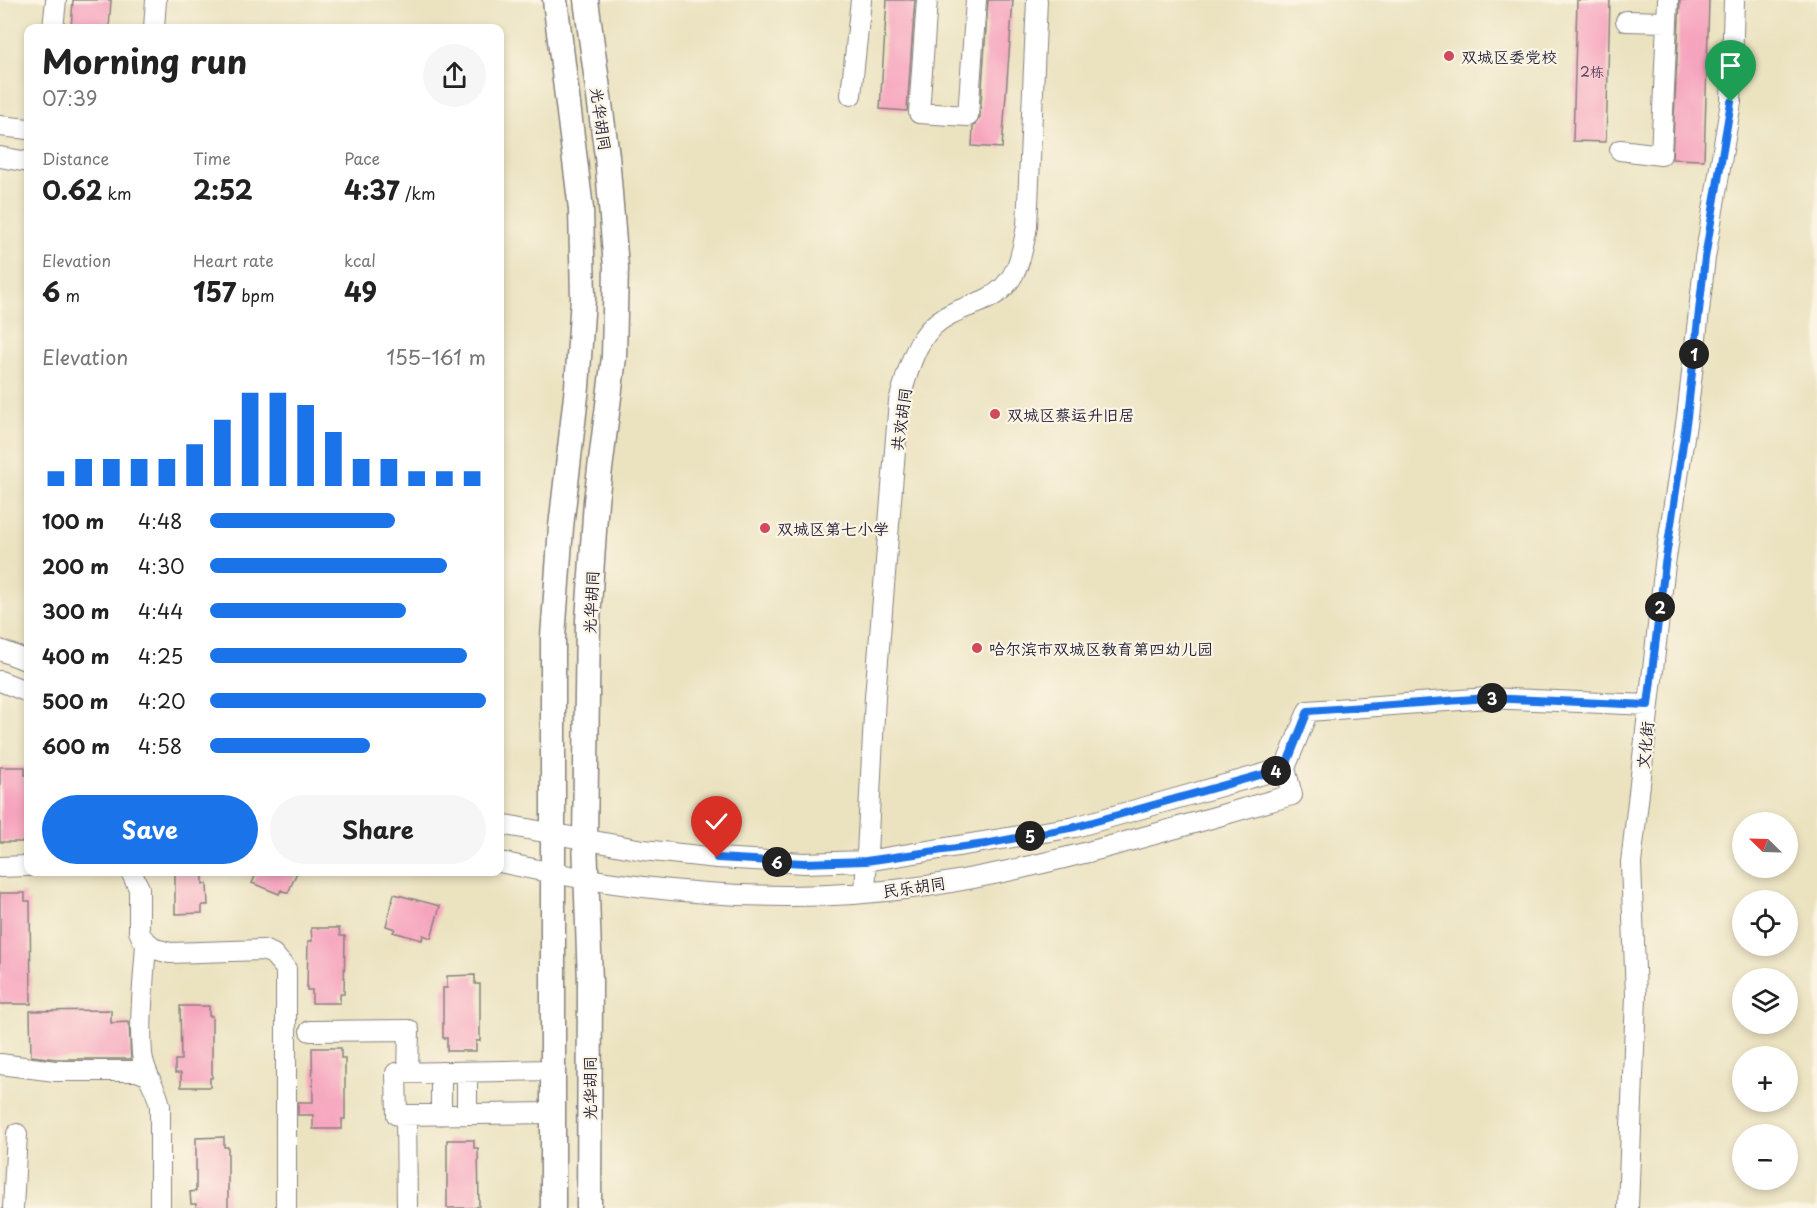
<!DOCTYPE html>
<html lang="en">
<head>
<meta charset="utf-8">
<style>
	:root { --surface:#fff; --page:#f6f6f6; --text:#222; --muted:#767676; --accent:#1a73e8 }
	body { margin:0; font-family:"Playpen Sans","LXGW WenKai TC",sans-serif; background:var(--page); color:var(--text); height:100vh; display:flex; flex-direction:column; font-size:22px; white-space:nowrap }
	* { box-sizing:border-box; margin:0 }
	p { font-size:20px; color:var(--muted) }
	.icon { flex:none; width:33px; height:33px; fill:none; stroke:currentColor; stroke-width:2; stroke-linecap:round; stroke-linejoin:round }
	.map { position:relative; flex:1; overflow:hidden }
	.sheet { position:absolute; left:24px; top:24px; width:480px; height:852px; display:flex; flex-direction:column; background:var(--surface); border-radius:12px; box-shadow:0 3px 9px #0003 }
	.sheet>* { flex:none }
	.needle { width:39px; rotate:293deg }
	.tools { position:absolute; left:1732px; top:812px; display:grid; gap:12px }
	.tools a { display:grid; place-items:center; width:66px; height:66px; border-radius:50%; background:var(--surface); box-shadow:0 3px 9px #0003; font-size:30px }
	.pin { position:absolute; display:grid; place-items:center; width:51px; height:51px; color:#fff; margin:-62px -26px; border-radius:50% 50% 50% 0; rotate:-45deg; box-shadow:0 0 6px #0007 }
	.pin .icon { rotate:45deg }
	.km { position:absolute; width:30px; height:30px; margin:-15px; border-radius:50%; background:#222; color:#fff; font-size:16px; line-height:30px; text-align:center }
	.round { display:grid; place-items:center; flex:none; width:63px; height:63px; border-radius:32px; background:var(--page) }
	.head { display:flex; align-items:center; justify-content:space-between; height:102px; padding:0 18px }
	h1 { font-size:33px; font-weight:700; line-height:45px }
	.stats { display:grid; grid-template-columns:repeat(3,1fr); gap:9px; height:102px; padding:6px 18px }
	.stats div { display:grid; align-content:center }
	.stats b { font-size:26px; font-weight:700 }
	.stats small { font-size:16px; font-weight:400 }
	.stats p { font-size:16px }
	.chart { height:168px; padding:12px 18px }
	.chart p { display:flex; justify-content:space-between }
	.chart svg { width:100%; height:108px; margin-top:6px; stroke:var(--accent); stroke-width:6 }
	.button { display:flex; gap:12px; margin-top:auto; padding:12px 18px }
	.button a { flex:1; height:69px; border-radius:36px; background:var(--accent); color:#fff; font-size:24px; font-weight:700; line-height:69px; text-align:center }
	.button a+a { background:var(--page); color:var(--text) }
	ul { padding:0 18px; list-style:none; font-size:20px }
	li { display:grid; grid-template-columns:96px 72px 1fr; align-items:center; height:45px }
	li i { height:15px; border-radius:8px; background:var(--accent) }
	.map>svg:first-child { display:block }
</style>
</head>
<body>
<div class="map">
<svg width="1817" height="1208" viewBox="0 0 1817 1208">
	<rect width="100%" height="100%" fill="#fcf5e5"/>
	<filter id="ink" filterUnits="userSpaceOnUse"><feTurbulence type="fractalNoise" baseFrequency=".0167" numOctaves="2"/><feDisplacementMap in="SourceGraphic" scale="12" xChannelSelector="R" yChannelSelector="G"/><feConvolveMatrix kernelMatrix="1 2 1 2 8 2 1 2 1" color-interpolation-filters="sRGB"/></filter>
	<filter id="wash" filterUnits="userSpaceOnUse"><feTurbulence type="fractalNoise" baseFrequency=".008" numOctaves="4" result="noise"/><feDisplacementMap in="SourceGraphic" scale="24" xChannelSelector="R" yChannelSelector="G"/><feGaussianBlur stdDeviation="1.35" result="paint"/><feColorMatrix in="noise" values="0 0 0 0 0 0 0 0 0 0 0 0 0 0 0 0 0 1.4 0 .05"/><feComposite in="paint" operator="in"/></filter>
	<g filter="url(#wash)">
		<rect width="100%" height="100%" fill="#ebe2c0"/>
		<g id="blocks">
			<path fill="#f6a4be" d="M 73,0 L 111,0 L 109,28 L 71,28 Z
				M 887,0 L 915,0 L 907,111 L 880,109 Z
				M 988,0 L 1013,0 L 1002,148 L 972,146 L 973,127 L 980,117 Z
				M 1577,0 L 1610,0 L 1606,142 L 1573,141 Z
				M 1680,0 L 1709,0 L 1704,160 L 1672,159 Z
				M 0,767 L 25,767 L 25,775 L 28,775 L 28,833 L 26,833 L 26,842 L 0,842 Z
				M 175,872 L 203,872 L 203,884 L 207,884 L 208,905 L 202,905 L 202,913 L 175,914 Z
				M 257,872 L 297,872 L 288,893 L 281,890 L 279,894 L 252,883 Z
				M 0,893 L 25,893 L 25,901 L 30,901 L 31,1004 L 0,1004 Z
				M 394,894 L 440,906 L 431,938 L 423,935 L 422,940 L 393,932 L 395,929 L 386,926 Z
				M 311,928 L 339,928 L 340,936 L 345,936 L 344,994 L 340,994 L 340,1003 L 312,1003 L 312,990 L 307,990 L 308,941 L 312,941 Z
				M 475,975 L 475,984 L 480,984 L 480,1041 L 476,1041 L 476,1051 L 447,1051 L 447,1038 L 443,1038 L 443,988 L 447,988 L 447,976 Z
				M 180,1006 L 209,1006 L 209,1016 L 212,1016 L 212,1078 L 210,1078 L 210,1087 L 181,1087 L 181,1073 L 175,1073 L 175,1060 L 181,1060 Z
				M 111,1010 L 111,1023 L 129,1022 L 131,1059 L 56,1059 L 31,1056 L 30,1011 Z
				M 312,1048 L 341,1048 L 341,1058 L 345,1058 L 345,1119 L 342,1119 L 342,1129 L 313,1129 L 313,1115 L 298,1115 L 298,1102 L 313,1102 Z
				M 224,1137 L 224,1147 L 228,1147 L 228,1208 L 196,1208 L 196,1204 L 191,1204 L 190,1192 L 196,1191 L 196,1138 Z
				M 447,1140 L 474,1140 L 474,1148 L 478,1148 L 479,1206 L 474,1208 L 447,1208 Z"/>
		</g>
	</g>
	<g filter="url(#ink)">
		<use href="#blocks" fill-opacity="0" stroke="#86827e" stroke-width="1.5"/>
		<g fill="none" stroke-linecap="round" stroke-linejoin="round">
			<defs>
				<path id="minor" d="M 927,0 L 919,113 L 968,116 L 976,0
					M 1626,21 L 1667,22
					M 53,28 L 56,0
					M 154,28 L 156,0
					M 851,95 L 861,0
					M 0,126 L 28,129
					M 1620,150 L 1661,155 L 1668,0
					M 0,157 L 28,162
					M 0,650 L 28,661
					M 0,681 L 28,692
					M 500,824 L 643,850 L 717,858 L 804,863 L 866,861 L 1075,827 L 1285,768
					M 500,862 C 639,893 785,907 927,886 C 1051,867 1171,829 1292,795 L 1285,768 L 1308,711 L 1488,698 L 1648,705
					M 0,867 L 28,866
					M 131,872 L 139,888 L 139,931 L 142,938 L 155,949 L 170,953 L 263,950 L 273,954 L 286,969 L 286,1208
					M 865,893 L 875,697 L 899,401 C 907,376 913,345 933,326 C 949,311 968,308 987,299 C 1017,285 1022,255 1027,226 L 1037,0
					M 146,943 C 144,979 139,1018 142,1054 C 144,1074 157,1088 160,1106 L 160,1206
					M 310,1031 L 409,1030 L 408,1073
					M 0,1064 L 55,1071 L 137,1071 L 147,1075
					M 552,1070 L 396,1073 L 397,1115 L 552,1113
					M 441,1072 L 441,1115
					M 467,1072 L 467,1114
					M 406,1115 L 407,1208
					M 13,1208 L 17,1134
					M 1628,1208 L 1636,996 L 1631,863 L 1665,564 L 1687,417 L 1705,258 L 1731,102 L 1734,0"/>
				<path id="major" d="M 586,0 L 607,156 L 616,267 L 614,357 L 596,501 L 588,620 L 585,840 L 590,982 L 589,1208
					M 553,1208 L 553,637 L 561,527 L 577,387 L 583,298 L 581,209 L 555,0"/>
			</defs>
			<use href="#minor" stroke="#86827e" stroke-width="22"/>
			<use href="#major" stroke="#86827e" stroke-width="27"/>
			<use href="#minor" stroke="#fff" stroke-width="20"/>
			<use href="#major" stroke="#fff" stroke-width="24"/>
		</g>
	</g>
	<g fill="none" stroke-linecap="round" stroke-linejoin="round" filter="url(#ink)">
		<defs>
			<path id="route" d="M 717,858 L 804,863 L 866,861 L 985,844 L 1075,827 L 1285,768 L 1308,711 L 1488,698 L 1648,705 L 1665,564 L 1687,417 L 1705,258 L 1731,102"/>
		</defs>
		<use href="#route" stroke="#fff" stroke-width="12"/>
		<use href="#route" stroke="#1a73e8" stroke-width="8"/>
	</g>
	<g fill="#d1495b" stroke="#fcf5e5" stroke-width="2">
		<circle cx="1449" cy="56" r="6"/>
		<circle cx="995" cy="414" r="6"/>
		<circle cx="765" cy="528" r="6"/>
		<circle cx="977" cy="648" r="6"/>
	</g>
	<g text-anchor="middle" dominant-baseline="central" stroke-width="4.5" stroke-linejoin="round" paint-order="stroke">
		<g font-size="14" fill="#57425c">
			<text x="1592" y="71">2栋</text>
		</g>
		<g font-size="16" fill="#22223b" stroke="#fcf5e5" text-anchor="start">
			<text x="1461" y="56">双城区委党校</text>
			<text x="1007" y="414">双城区蔡运升旧居</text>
			<text x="777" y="528">双城区第七小学</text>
			<text x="989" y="648">哈尔滨市双城区教育第四幼儿园</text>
		</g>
		<g font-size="16" fill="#22223b" stroke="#fcf5e5">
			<text transform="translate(602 119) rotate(82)">光华胡同</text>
			<text transform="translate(900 419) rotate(-82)">共欢胡同</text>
			<text transform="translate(590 602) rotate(-87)">光华胡同</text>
			<text transform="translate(1644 745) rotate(-84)">文化街</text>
			<text transform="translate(914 886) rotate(-8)">民乐胡同</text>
			<text transform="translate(589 1088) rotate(-90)">光华胡同</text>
		</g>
	</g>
</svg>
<div class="tools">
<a><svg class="needle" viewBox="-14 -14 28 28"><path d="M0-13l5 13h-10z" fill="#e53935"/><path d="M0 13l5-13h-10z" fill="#767676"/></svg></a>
<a><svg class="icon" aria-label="locate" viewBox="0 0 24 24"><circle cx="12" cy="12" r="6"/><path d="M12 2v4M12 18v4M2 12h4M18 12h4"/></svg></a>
<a><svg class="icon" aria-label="layers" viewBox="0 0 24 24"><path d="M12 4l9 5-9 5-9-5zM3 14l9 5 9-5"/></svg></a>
<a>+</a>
<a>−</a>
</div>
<div class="pin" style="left:1731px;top:102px;background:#1e9e55"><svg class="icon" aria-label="arrive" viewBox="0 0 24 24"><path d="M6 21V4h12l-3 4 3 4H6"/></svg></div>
<div class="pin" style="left:717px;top:858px;background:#d93025"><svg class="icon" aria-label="check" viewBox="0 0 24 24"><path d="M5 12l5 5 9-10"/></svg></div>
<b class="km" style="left:1694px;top:354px">1</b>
<b class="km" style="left:1660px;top:607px">2</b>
<b class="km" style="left:1492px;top:698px">3</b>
<b class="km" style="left:1276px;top:771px">4</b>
<b class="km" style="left:1030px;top:836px">5</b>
<b class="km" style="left:777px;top:862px">6</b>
<section class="sheet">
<div class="head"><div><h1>Morning run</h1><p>07:39</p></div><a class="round"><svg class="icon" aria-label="share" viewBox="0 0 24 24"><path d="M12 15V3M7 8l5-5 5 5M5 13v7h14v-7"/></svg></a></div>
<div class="stats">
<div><p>Distance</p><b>0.62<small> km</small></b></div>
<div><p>Time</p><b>2:52</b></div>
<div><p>Pace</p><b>4:37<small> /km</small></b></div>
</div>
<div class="stats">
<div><p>Elevation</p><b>6<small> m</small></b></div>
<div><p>Heart rate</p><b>157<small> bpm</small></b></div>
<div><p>kcal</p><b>49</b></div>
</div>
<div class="chart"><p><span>Elevation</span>155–161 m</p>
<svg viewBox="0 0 160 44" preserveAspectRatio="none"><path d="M5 44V38M15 44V33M25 44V33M35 44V33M45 44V33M55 44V27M65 44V17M75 44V6M85 44V6M95 44V11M105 44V22M115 44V33M125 44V33M135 44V38M145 44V38M155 44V38"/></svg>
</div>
<ul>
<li><b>100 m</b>4:48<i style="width:67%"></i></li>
<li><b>200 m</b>4:30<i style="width:86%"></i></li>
<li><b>300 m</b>4:44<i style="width:71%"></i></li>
<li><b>400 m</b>4:25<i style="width:93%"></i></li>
<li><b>500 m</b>4:20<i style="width:100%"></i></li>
<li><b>600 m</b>4:58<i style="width:58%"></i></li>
</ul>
<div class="button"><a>Save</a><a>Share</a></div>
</section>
</div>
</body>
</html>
